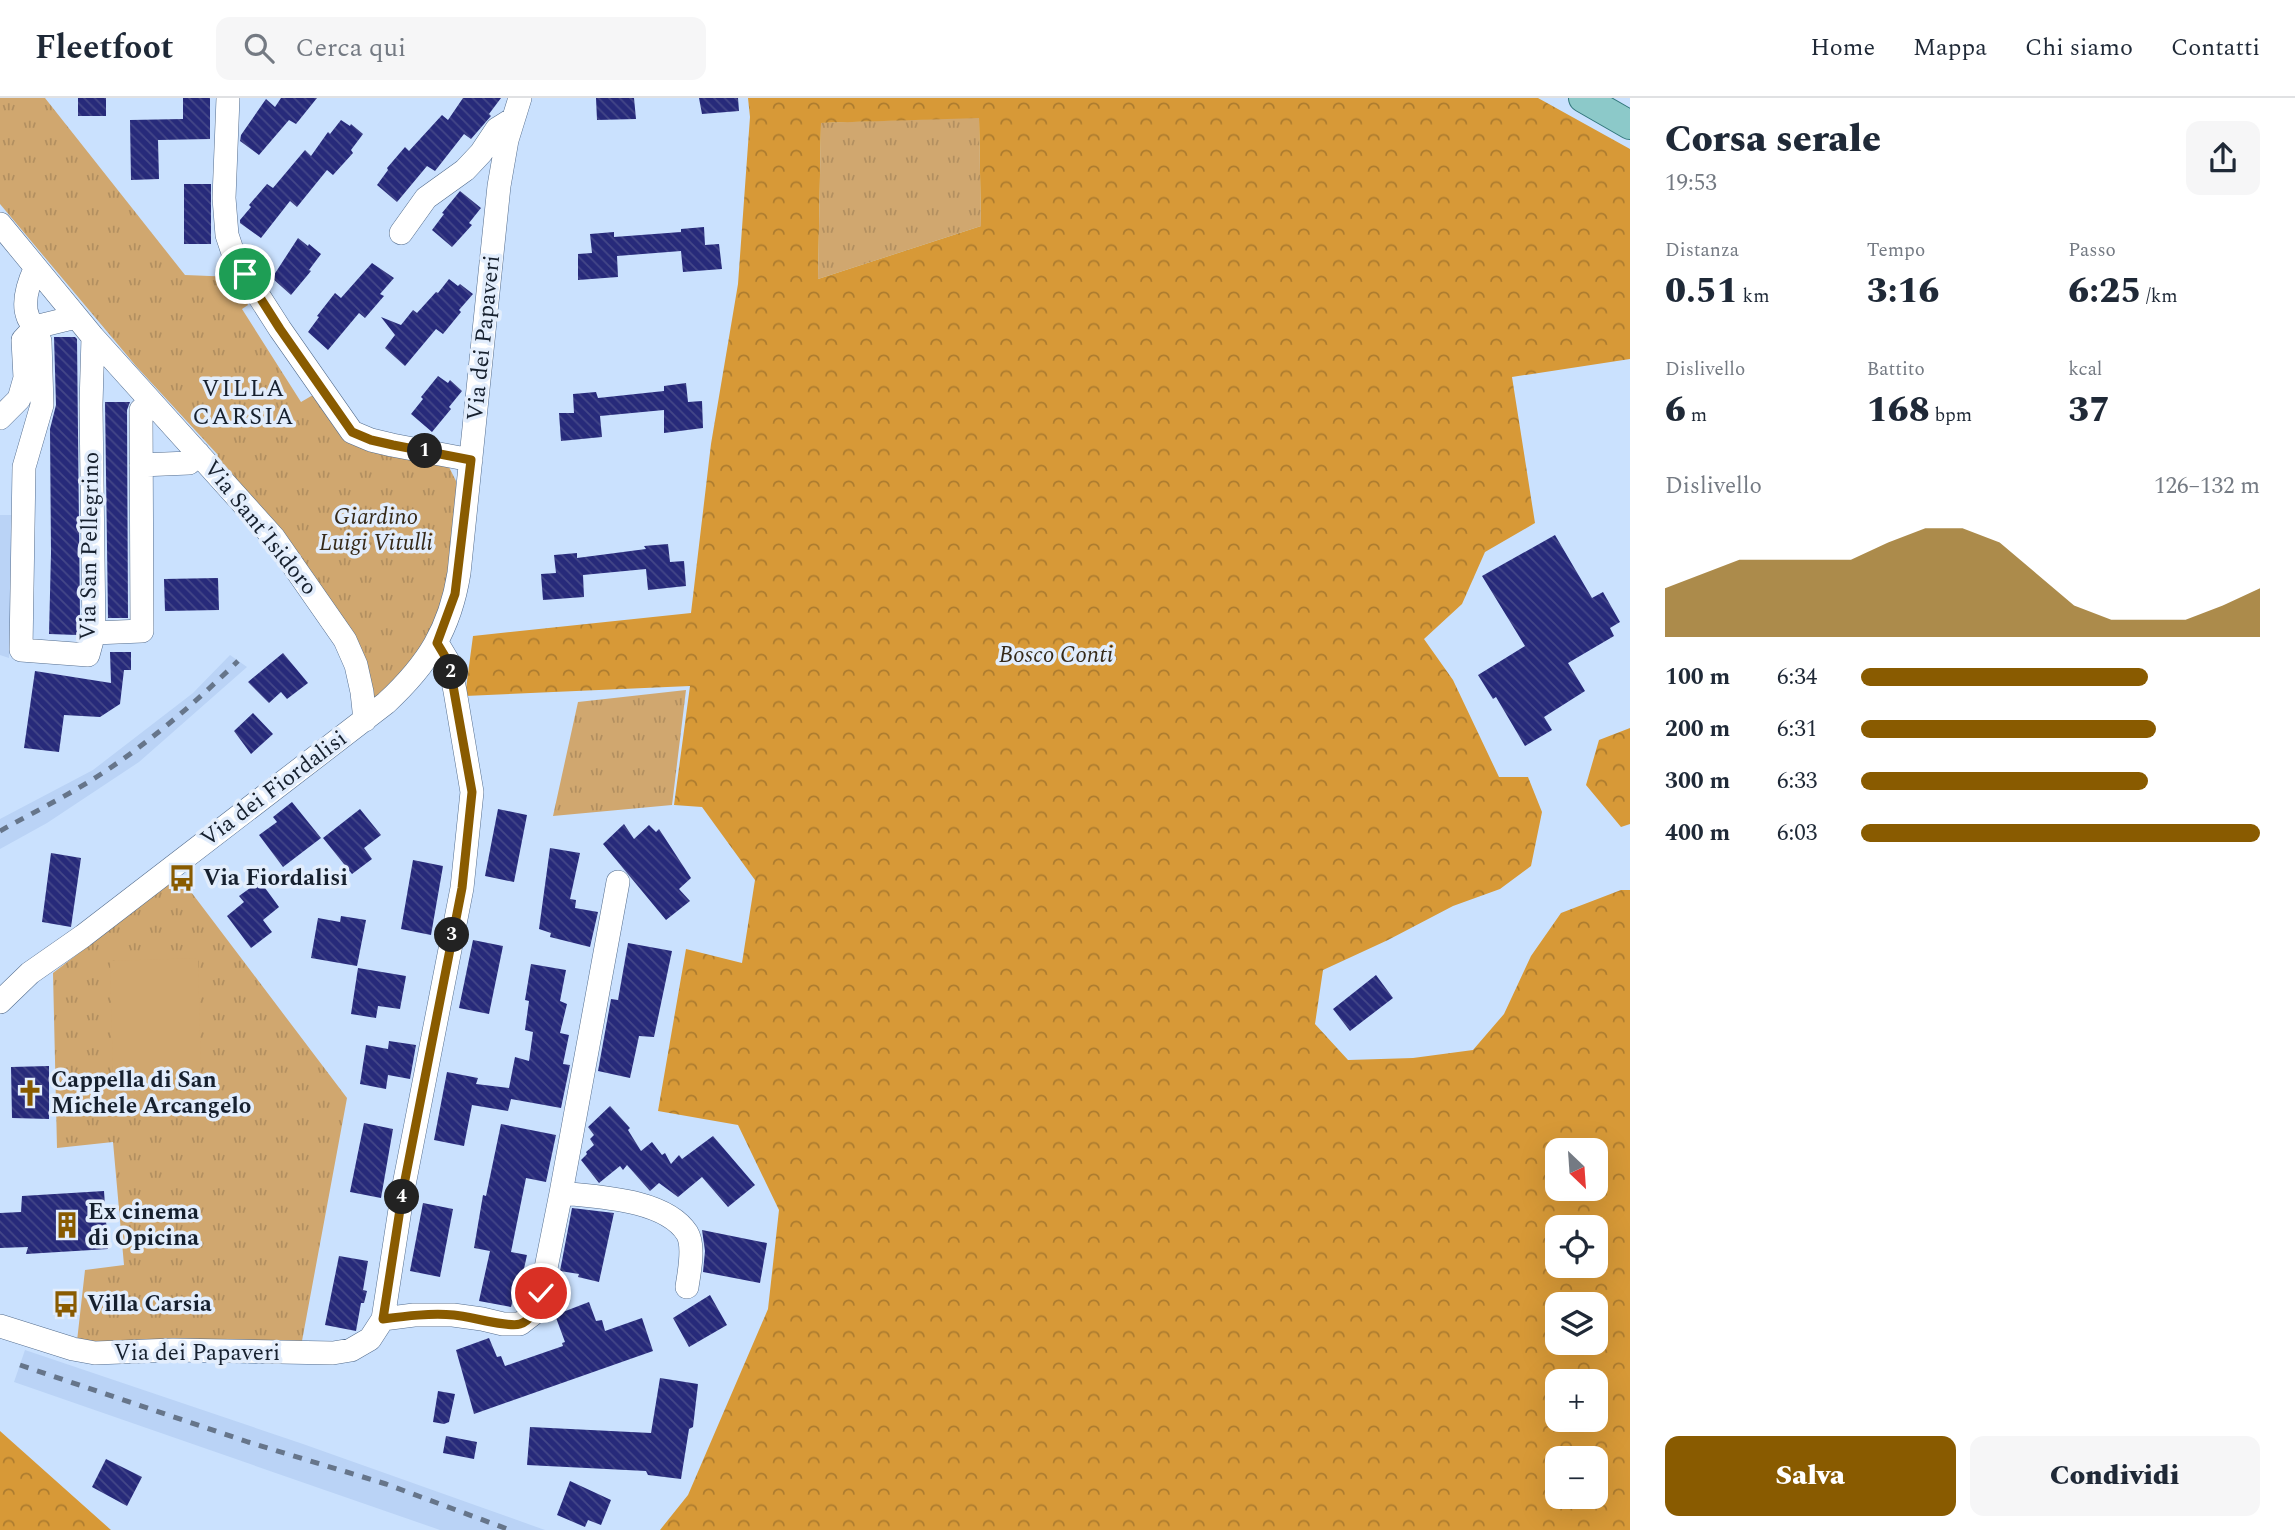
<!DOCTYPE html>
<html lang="it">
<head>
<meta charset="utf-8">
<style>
	:root { --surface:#fff; --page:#f6f6f7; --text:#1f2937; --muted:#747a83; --line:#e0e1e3; --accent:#895b00 }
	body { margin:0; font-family:Spectral,serif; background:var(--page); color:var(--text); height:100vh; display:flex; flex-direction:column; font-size:26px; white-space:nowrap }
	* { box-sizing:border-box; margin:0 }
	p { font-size:23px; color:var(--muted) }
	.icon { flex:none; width:38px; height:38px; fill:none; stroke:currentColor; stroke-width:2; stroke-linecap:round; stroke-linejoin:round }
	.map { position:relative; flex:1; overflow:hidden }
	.sheet { display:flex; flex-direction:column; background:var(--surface); width:665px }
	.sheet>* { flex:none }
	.needle { width:46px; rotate:155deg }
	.controls { position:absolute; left:1545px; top:1040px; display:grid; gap:14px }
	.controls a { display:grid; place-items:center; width:63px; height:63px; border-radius:14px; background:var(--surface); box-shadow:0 7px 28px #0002; font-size:35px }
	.pin { position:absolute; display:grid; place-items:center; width:60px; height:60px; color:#fff; margin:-30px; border:4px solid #fff; border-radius:50%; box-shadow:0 2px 7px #0007 }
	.km { position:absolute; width:35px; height:35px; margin:-18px; border-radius:50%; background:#222; color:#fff; font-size:19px; line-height:35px; text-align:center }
	.round { display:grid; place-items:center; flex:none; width:74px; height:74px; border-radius:14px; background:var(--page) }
	.head { display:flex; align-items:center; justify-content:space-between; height:119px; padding:0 35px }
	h1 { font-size:38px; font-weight:800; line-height:52px }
	.stats { display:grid; grid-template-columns:repeat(3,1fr); gap:10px; height:119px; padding:7px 35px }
	.stats div { display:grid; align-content:center }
	.stats b { font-size:35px; font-weight:800 }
	.stats small { font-size:19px; font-weight:400 }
	.stats p { font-size:19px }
	.chart { height:196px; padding:14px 35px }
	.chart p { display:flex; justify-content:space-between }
	.chart svg { width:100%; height:126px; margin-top:7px; fill:var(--accent); opacity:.7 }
	.primary-button { display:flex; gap:14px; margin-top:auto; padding:14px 35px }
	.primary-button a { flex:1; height:80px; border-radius:14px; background:var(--accent); color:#fff; font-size:28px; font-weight:800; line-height:80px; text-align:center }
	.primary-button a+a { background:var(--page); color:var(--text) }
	ul { padding:0 35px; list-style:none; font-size:23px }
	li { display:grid; grid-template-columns:112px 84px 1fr; align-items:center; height:52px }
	li i { height:18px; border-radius:9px; background:var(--accent) }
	header { display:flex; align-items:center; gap:42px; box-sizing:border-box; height:98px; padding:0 35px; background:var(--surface); border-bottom:2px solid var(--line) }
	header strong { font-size:33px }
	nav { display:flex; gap:38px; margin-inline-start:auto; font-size:24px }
	.search { width:490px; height:63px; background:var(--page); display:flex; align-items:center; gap:18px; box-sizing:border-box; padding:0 24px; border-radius:14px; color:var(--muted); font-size:26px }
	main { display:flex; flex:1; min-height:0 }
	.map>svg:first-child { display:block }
</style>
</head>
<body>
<header>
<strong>Fleetfoot</strong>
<div class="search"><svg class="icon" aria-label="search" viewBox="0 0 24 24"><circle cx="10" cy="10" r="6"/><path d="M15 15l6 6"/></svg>Cerca qui</div>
<nav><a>Home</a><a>Mappa</a><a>Chi siamo</a><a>Contatti</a></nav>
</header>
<main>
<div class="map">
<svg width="1630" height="1432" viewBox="0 0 1630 1432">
	<defs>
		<pattern id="grass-tufts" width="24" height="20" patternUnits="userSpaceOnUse" patternTransform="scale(1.75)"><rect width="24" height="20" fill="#d0a76f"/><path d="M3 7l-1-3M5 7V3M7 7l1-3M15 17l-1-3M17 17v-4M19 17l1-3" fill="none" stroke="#b28f60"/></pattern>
		<pattern id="forest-crowns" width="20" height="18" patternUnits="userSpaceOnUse" patternTransform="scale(1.75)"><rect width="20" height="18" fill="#d79937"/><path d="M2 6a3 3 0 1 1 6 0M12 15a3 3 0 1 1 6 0" fill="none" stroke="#ad7c2f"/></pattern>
		<pattern id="building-back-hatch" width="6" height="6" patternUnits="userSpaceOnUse" patternTransform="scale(1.75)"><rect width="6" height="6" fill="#272a7a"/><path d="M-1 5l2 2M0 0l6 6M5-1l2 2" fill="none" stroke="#444788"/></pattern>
	</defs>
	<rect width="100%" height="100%" fill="#cae1fe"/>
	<path fill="#bad3f6" d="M 0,417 L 13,417 L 9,560 L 0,557 Z
		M 230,557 L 247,569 L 139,664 L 47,725 L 0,751 L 0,721 L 93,672 L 193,595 Z
		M 25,1252 L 303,1346 L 545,1432 L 440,1432 L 14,1284 Z"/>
	<path fill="url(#grass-tufts)" d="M 0,0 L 45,0 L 185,177 L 235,179 L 246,195 L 243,197 L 248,207 L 242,211 L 301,304 L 313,297 L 332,325 L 449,369 L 456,383 L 458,394 L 445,505 L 424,550 L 378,600 L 374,600 L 215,361 L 218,357 L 136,268 L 0,106 Z
		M 979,19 L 981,128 L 818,181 L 821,25 Z
		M 686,592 L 672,707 L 553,718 L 578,604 Z
		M 179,778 L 347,1000 L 302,1243 L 77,1243 L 85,1172 L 124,1167 L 113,1044 L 57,1050 L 53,875 Z"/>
	<path fill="url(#forest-crowns)" fill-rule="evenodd" d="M 748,0 L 1538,0 L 1630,51 L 1630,261 L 1512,279 L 1535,425 L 1485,454 L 1462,506 L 1424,541 L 1453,582 L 1499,679 L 1528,679 L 1542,714 L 1531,768 L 1500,791 L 1453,808 L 1388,842 L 1323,872 L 1315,926 L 1348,962 L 1413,960 L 1473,952 L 1504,916 L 1531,858 L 1561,815 L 1621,792 L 1630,792 L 1630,1432 L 660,1432 L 688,1397 L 768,1211 L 779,1112 L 738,1027 L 658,1013 L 686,851 L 742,865 L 755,782 L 702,709 L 674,707 L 690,588 L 465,598 L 473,538 L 691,515 L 711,346 L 738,186 L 750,19 ZM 979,20 L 981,128 L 818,181 L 821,25 ZM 1558,1052 L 1596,1052 L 1596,1090 L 1558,1090 ZM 1558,1129 L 1596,1129 L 1596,1167 L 1558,1167 ZM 1558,1206 L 1596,1206 L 1596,1244 L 1558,1244 ZM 1558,1283 L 1596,1283 L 1596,1321 L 1558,1321 ZM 1558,1360 L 1596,1360 L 1596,1398 L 1558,1398 Z
		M 1630,630 L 1630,726 L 1621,729 L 1586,687 L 1599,642 Z
		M 0,1333 L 111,1432 L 0,1432 Z"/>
	<path fill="#d0a76f" d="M 198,860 L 201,976 L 113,979 L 110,863 Z"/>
	<path fill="url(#building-back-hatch)" d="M 78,0 L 106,0 L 106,18 L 78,18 Z
		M 183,0 L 210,0 L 210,41 L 158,42 L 159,81 L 131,82 L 130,22 L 183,21 Z
		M 281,0 L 317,0 L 296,26 L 289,22 L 259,57 L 240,43 L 241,37 L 266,1 L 275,9 Z
		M 463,0 L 501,0 L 489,16 L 491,18 L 471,41 L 464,36 L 435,73 L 427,68 L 397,104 L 377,87 L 388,72 L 387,70 L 405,49 L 409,53 L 442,17 L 448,22 Z
		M 596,0 L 634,0 L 636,21 L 597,22 Z
		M 699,0 L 738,0 L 739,13 L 702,16 Z
		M 341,22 L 350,28 L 351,26 L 363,36 L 351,52 L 353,55 L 333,77 L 327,72 L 297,109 L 290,103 L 261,140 L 240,125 L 240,122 L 251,109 L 249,107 L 267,86 L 273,90 L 305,52 L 311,58 L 328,34 L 330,36 Z
		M 184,86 L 211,86 L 211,146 L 184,146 Z
		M 460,93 L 481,110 L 469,125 L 472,127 L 452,149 L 432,132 L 444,116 L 442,115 Z
		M 704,129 L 705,147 L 719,146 L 722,171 L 683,174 L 681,153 L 617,158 L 618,179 L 578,182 L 578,156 L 592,155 L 590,136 L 614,134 L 614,139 L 681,134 L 681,131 Z
		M 298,140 L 308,148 L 309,146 L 321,156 L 309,172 L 311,173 L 291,197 L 272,180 Z
		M 372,165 L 394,180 L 380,196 L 384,198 L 365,220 L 359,215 L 328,252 L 308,234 L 319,219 L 317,218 L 335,195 L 341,200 Z
		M 449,181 L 458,188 L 460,186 L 473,196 L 459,212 L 461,214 L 443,236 L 436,231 L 405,268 L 385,250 L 395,237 L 381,219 L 401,227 L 413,212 L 417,215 L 436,194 L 438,195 Z
		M 54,239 L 75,239 L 77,241 L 80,521 L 77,521 L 77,537 L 49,536 L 51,455 L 50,331 L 56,307 Z
		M 438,278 L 448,285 L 450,282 L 462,293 L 449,309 L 451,311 L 432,334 L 411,316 L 423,301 L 421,299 Z
		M 686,285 L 688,304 L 702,303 L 703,330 L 664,335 L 664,312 L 600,318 L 602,339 L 561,343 L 559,315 L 574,315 L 573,296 L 596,294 L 598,300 L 664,293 L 664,288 Z
		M 105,304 L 130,304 L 127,312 L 128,520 L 108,520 Z
		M 1555,437 L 1592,500 L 1603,494 L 1620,524 L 1610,530 L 1614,538 L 1568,565 L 1585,593 L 1544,619 L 1552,632 L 1525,648 L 1496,599 L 1493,601 L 1478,577 L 1525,548 L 1482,478 Z
		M 668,446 L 670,464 L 684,463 L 686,488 L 648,492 L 646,471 L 583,477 L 584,499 L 543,502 L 541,476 L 556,475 L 554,457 L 577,455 L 577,460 L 646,451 L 644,448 Z
		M 218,480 L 219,512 L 165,513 L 164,481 Z
		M 110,554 L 131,554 L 131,572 L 124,572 L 120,606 L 100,619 L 64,617 L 59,654 L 24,650 L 35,573 L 111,585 Z
		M 283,555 L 308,585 L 287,601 L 281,594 L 269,605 L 248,584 Z
		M 253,615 L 273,636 L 251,656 L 234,633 Z
		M 292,704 L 321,740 L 283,769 L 259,737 L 277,724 L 273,719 Z
		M 360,711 L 381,737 L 364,750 L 372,761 L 352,776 L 323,740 Z
		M 498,711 L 527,717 L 514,784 L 485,778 Z
		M 624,726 L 634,741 L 649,727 L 656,734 L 659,731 L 691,780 L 679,791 L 690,803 L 666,822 L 603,746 Z
		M 550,750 L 580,755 L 570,801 L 576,802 L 575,810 L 598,814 L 590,849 L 550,839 L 551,835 L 539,831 Z
		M 51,755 L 81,760 L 71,829 L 42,824 Z
		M 413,762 L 443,768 L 431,837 L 401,831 Z
		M 260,783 L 279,809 L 263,822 L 272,834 L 251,850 L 227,818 L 244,804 L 239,798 Z
		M 341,818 L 366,822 L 357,868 L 311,860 L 318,820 L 340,824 Z
		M 473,842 L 503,848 L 489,916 L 459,910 Z
		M 628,845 L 672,853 L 654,939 L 639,938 L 630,980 L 598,973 L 611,901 L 618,902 Z
		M 531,866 L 566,872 L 560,903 L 567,906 L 560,935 L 569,937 L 563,966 L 570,967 L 561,1010 L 511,1001 L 508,1013 L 472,1007 L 464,1048 L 434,1042 L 447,974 L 478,980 L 476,986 L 509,990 L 515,959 L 529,963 L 533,934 L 525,932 L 529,903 L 525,902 Z
		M 358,870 L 406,878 L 400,911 L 378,908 L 376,920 L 351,916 Z
		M 1376,877 L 1393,900 L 1350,933 L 1333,911 Z
		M 389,943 L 416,947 L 410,981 L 388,977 L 386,991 L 360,986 L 366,947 L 388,951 Z
		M 49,968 L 49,1021 L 12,1020 L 11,969 Z
		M 610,1008 L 630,1030 L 628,1032 L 641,1053 L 652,1044 L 662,1057 L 665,1055 L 671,1066 L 679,1057 L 682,1061 L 713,1038 L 755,1087 L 728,1109 L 702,1079 L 678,1099 L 659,1085 L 650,1093 L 627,1067 L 623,1072 L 620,1068 L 599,1085 L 581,1062 L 587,1056 L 586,1054 L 594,1047 L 590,1041 L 594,1037 L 588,1029 Z
		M 364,1025 L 393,1031 L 381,1100 L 350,1094 Z
		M 501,1026 L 556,1037 L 546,1084 L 526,1080 L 511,1154 L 527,1157 L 518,1198 L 514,1198 L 511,1209 L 479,1203 L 490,1153 L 474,1150 L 483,1097 L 486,1098 Z
		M 104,1093 L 108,1151 L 26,1156 L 28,1149 L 0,1150 L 0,1115 L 21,1114 L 22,1098 Z
		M 423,1105 L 453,1111 L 440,1179 L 410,1173 Z
		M 572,1110 L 614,1115 L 599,1184 L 578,1179 L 579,1176 L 560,1173 Z
		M 702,1132 L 767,1145 L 760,1185 L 703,1174 L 705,1153 Z
		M 339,1158 L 368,1163 L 363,1192 L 367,1193 L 364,1205 L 361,1205 L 356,1233 L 325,1227 Z
		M 710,1197 L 727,1227 L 689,1249 L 673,1220 Z
		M 589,1204 L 596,1223 L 602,1222 L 605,1233 L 642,1220 L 653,1253 L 474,1316 L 456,1252 L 489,1240 L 497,1259 L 501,1258 L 505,1268 L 563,1248 L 562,1245 L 565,1244 L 555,1217 Z
		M 660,1280 L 698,1286 L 693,1329 L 689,1331 L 681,1381 L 648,1377 L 646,1373 L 527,1367 L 530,1329 L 651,1335 Z
		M 438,1293 L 455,1296 L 449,1324 L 444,1326 L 433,1324 Z
		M 446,1338 L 477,1344 L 474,1361 L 443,1355 Z
		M 106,1361 L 142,1379 L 127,1408 L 92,1389 Z
		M 570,1383 L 611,1402 L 601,1427 L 588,1422 L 585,1429 L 557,1417 Z"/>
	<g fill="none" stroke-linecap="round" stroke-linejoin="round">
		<defs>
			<path id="minor" d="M 228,0 L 224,100 L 227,137 L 235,161 L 280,231 L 352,334 L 371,342 L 392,347 L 471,362
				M 0,126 L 93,239 L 274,440 L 345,542 L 356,567 L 362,594 L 365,622
				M 401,135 L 426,100 L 465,72 L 481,55 L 497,31 L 513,21
				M 35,171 C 29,184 22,204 28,219 C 29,223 33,225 35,229 L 76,219
				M 0,320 L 19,301 L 25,280 L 23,242 L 35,229 L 40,243 L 42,307 L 24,369 L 21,552 L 88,557 L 94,535 L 91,307 L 93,239
				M 141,367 L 189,365 L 198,355
				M 94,535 L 142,533 L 141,312 L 150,304
				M 0,904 L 30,875 L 83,838 L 386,605 C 428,566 450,531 459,475 L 499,88 L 507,42 L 520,0
				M 561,1095 C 598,1099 665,1101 687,1135 C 695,1148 689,1175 687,1189
				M 383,1221 L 414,1217 L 453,1217 L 482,1221 L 503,1226 L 520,1226 L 533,1216 L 541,1195 L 561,1095 L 618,784
				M 0,1228 L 73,1251 L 95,1255 L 173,1252 L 333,1255 L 351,1252 L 370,1241 L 383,1221 L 403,1092 L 462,790 L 472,694 L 455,593 L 449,565 L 437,545"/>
			<path id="major" d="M 1583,0 L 1630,27"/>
		</defs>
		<use href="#minor" stroke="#546d8e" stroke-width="24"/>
		<use href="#major" stroke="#31767b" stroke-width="30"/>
		<use href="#minor" stroke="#fff" stroke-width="23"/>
		<use href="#major" stroke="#8cc9c9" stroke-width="28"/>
		<path stroke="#66758a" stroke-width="5" stroke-dasharray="9 9" stroke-linecap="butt" d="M 0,733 C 32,715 67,698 98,678 C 149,645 195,605 238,563
			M 20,1267 L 248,1344 L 386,1386 L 510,1432"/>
	</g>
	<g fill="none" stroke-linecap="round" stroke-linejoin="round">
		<defs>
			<path id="route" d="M 245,176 L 280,231 L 352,334 L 371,342 L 393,347 L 471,362 L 455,496 L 437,545 L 449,565 L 472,694 L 462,790 L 403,1092 L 383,1221 C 406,1218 430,1215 454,1217 C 469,1218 509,1230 520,1226 C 533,1222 536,1207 541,1195"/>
		</defs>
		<use href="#route" stroke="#fff" stroke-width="14"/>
		<use href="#route" stroke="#895b00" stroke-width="9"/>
	</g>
	<defs>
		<symbol id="bus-bare" viewBox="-9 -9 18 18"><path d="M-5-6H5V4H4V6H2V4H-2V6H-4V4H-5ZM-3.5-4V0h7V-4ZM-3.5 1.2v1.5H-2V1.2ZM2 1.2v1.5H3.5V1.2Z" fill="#895b00" stroke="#e2edfc" stroke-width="2.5" paint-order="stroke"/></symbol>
		<symbol id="church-bare" viewBox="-9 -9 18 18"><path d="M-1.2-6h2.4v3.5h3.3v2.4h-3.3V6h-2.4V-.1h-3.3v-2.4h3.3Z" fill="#895b00" stroke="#e2edfc" stroke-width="2.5" paint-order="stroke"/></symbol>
		<symbol id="building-bare" viewBox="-9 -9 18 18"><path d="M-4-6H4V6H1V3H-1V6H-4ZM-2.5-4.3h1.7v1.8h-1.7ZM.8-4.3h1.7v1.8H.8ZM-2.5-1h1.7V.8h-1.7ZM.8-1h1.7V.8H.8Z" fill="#895b00" stroke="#e2edfc" stroke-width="2.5" paint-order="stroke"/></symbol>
	</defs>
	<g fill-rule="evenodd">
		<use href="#bus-bare" x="163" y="761" width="38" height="38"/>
		<use href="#church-bare" x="11" y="976" width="38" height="38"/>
		<use href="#building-bare" x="48" y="1108" width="38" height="38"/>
		<use href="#bus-bare" x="47" y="1187" width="38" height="38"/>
	</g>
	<g text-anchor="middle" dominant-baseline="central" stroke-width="7" stroke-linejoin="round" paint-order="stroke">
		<g font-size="23" fill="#16202e" stroke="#e2edfc">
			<text transform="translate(484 240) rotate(-84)">Via dei Papaveri</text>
			<text transform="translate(260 430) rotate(51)">Via Sant'Isidoro</text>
			<text transform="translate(90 448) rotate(-89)">Via San Pellegrino</text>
			<text transform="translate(274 691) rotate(-37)">Via dei Fiordalisi</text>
			<text x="197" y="1255">Via dei Papaveri</text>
		</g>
		<g font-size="23" font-style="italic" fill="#352918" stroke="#e2edfc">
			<text x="376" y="419">Giardino<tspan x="376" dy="26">Luigi Vitulli</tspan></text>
			<text x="1056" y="557">Bosco Conti</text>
		</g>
		<g font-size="23" font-weight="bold" fill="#16202e" stroke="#e2edfc" text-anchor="start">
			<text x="203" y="780">Via Fiordalisi</text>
			<text x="51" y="982">Cappella di San<tspan x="51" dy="26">Michele Arcangelo</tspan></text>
			<text x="88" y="1114">Ex cinema<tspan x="88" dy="26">di Opicina</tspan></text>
			<text x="87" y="1206">Villa Carsia</text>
		</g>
		<g font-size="24" letter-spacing="2" fill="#16202e" stroke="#e2edfc">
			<text x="244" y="291">VILLA<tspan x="244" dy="28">CARSIA</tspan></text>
		</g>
	</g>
</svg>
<div class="controls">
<a><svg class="needle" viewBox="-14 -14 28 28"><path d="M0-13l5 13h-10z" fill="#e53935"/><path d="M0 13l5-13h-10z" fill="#747a83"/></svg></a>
<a><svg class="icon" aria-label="locate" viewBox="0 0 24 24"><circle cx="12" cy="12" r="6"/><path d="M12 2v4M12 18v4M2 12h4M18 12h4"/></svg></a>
<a><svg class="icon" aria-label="layers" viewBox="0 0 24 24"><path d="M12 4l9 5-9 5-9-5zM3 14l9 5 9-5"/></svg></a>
<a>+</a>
<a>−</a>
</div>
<div class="pin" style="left:245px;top:176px;background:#1e9e55"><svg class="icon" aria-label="arrive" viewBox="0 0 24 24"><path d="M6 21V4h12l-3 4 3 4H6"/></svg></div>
<div class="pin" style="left:541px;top:1195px;background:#d93025"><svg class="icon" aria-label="check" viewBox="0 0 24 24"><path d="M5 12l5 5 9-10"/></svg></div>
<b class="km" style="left:425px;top:353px">1</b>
<b class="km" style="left:451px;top:574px">2</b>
<b class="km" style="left:452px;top:837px">3</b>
<b class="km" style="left:402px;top:1099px">4</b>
</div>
<section class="sheet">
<div class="head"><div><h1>Corsa serale</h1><p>19:53</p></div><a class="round"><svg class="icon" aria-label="share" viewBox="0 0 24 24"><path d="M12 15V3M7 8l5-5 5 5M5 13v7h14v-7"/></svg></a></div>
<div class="stats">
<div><p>Distanza</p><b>0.51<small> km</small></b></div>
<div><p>Tempo</p><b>3:16</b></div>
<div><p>Passo</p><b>6:25<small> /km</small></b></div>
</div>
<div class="stats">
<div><p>Dislivello</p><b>6<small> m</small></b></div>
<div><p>Battito</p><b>168<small> bpm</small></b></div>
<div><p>kcal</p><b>37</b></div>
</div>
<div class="chart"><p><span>Dislivello</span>126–132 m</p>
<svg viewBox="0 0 160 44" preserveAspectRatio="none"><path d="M0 44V27L10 22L20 17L30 17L40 17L50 17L60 11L70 6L80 6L90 11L100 22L110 33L120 38L130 38L140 38L150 33L160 27V44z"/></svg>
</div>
<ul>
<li><b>100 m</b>6:34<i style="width:72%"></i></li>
<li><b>200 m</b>6:31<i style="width:74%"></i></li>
<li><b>300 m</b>6:33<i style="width:72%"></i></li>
<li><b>400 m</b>6:03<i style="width:100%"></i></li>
</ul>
<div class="primary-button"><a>Salva</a><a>Condividi</a></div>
</section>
</main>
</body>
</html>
